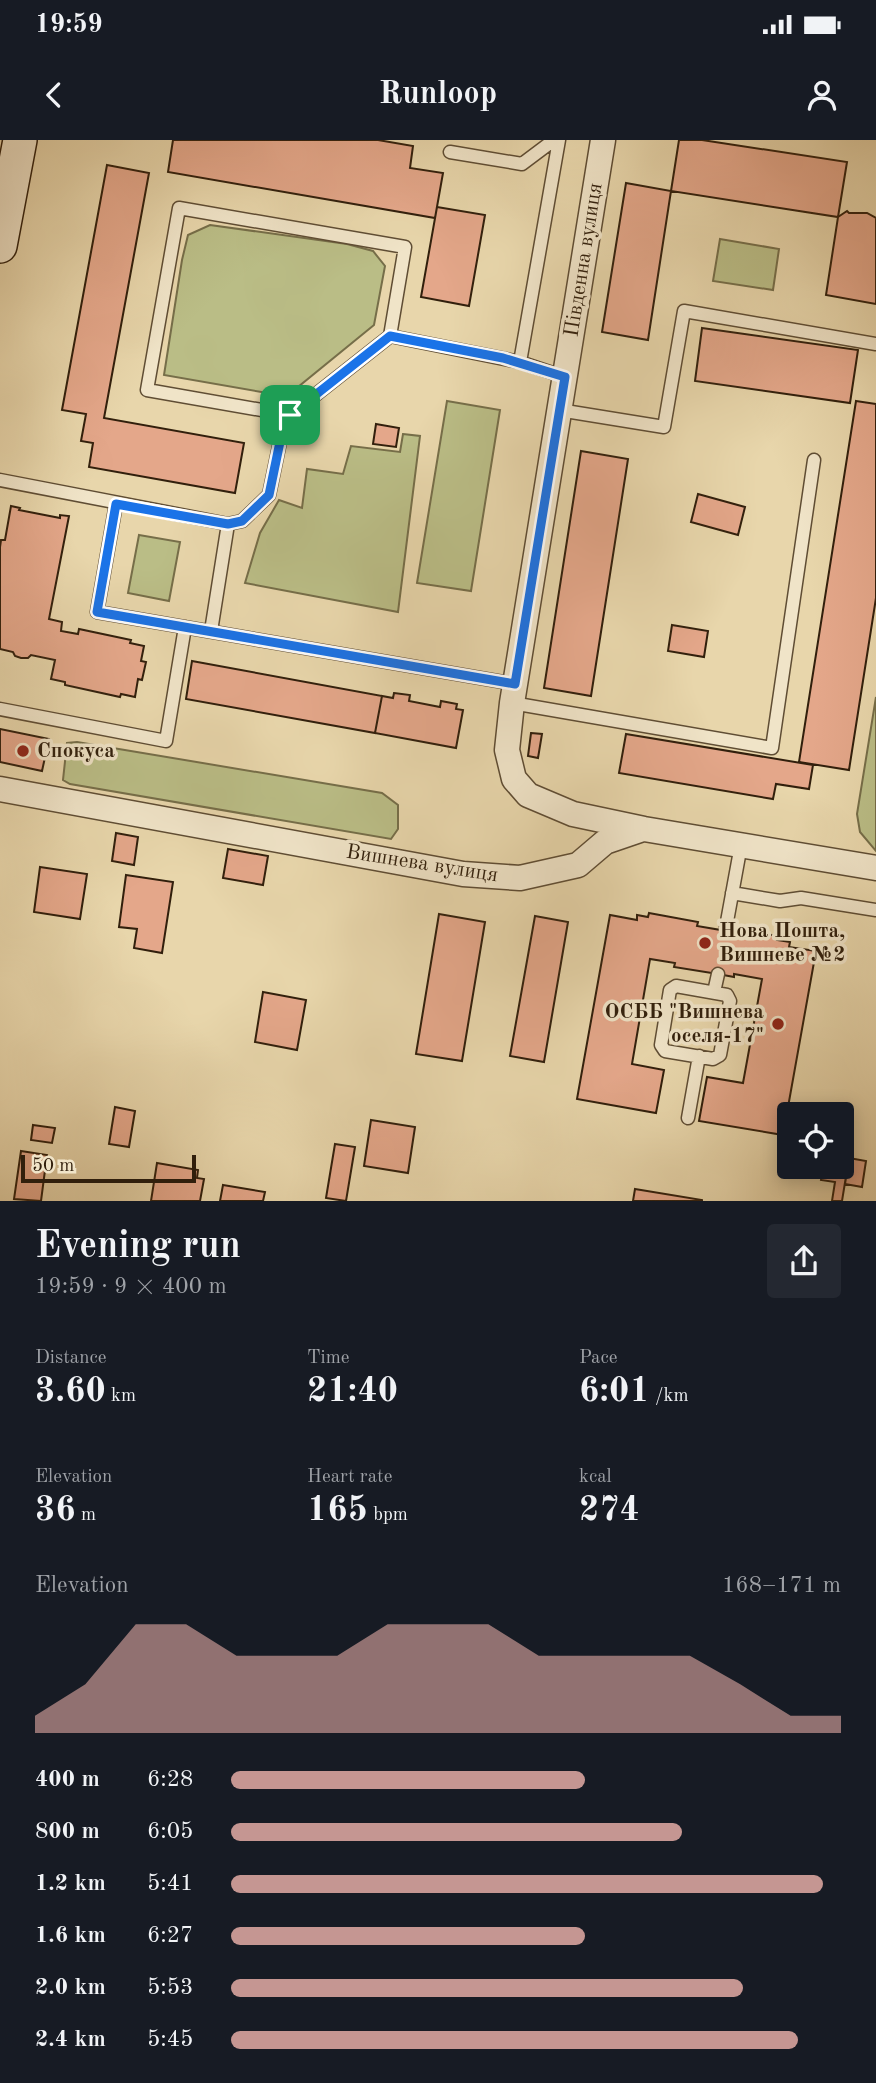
<!DOCTYPE html>
<html lang="en">
<head>
<meta charset="utf-8">
<style>
	:root { --surface:#171b24; --page:#242831; --text:#f1f3f6; --muted:#9ea1a6; --accent:#c59692 }
	body { margin:0; font-family:"Old Standard TT",serif; background:var(--page); color:var(--text); height:100vh; display:flex; flex-direction:column; font-size:26px; white-space:nowrap }
	* { box-sizing:border-box; margin:0 }
	p { font-size:23px; color:var(--muted) }
	.icon { flex:none; width:38px; height:38px; fill:none; stroke:currentColor; stroke-width:2; stroke-linecap:round; stroke-linejoin:round }
	.map { position:relative; height:1061px; overflow:hidden }
	.panel { display:flex; flex-direction:column; background:var(--surface); flex:1 }
	.panel>* { flex:none }
	.fabs { position:absolute; left:777px; top:962px; display:grid; gap:14px }
	.fabs a { display:grid; place-items:center; width:77px; height:77px; border-radius:7px; background:var(--surface); box-shadow:0 4px 18px #0003; font-size:35px }
	.scale { position:absolute; left:21px; bottom:18px; width:175px; box-sizing:border-box; padding-left:7px; border:4px solid #311f0c; border-top:0; font-size:19px; line-height:24px; white-space:nowrap; color:#311f0c; -webkit-text-stroke:5px #f0e4c8; paint-order:stroke }
	.pin { position:absolute; display:grid; place-items:center; width:60px; height:60px; color:#fff; margin:-30px; border-radius:14px; box-shadow:0 4px 10px #0006 }
	.round { display:grid; place-items:center; flex:none; width:74px; height:74px; border-radius:7px; background:var(--page) }
	.summary { display:flex; align-items:center; justify-content:space-between; height:119px; padding:0 35px }
	h1 { font-size:38px; font-weight:700; line-height:52px }
	.figures { display:grid; grid-template-columns:repeat(3,1fr); gap:10px; height:119px; padding:7px 35px }
	.figures div { display:grid; align-content:center }
	.figures b { font-size:35px; font-weight:700 }
	.figures small { font-size:19px; font-weight:400 }
	.figures p { font-size:19px }
	.chart { height:196px; padding:14px 35px }
	.chart p { display:flex; justify-content:space-between }
	.chart svg { width:100%; height:126px; margin-top:7px; fill:var(--accent); opacity:.7 }
	ul { padding:0 35px; list-style:none; font-size:23px }
	li { display:grid; grid-template-columns:112px 84px 1fr; align-items:center; height:52px }
	li i { height:18px; border-radius:9px; background:var(--accent) }
	.status { display:flex; justify-content:space-between; align-items:center; height:49px; padding:0 35px; background:var(--surface); direction:ltr }
	.status svg { height:19px; fill:currentColor }
	header { display:flex; justify-content:space-between; align-items:center; height:91px; padding:0 35px; background:var(--surface); font-size:32px; font-weight:700 }
	.map>svg:first-child { display:block }
</style>
</head>
<body>
<div class="status"><b>19:59</b><svg viewBox="0 0 49 12"><path d="M0 12V9h3v3zM5 12V6h3v6zM10 12V3h3v9zM15 12V0h3v12zM26 1h20v11H26zM47 4h2v5h-2z"/></svg></div>
<header><svg class="icon" aria-label="back" viewBox="0 0 24 24"><path d="M15 5l-7 7 7 7"/></svg>Runloop<svg class="icon" aria-label="person" viewBox="0 0 24 24"><circle cx="12" cy="8" r="4"/><path d="M4 21q1-7 8-7t8 7"/></svg></header>
<div class="map">
<svg width="876" height="1061" viewBox="0 0 876 1061">
	<rect width="100%" height="100%" fill="#e8d6ab"/>
	<filter id="stains"><feTurbulence type="fractalNoise" baseFrequency=".00286" numOctaves="4"/><feColorMatrix values="0 0 0 0 .2 0 0 0 0 .09 0 0 0 0 .02 0 0 0 .5 -.17"/></filter>
	<radialGradient id="worn" r=".72"><stop offset=".6" stop-color="#630" stop-opacity="0"/><stop offset="1" stop-color="#630" stop-opacity=".3"/></radialGradient>
	<path fill="#babd86" stroke="#766e49" stroke-width="2" d="M 210,85 L 347,104 L 373,111 L 385,126 L 374,185 L 293,251 L 279,255 L 164,235 L 182,120 L 188,95 Z
		M 720,99 L 779,109 L 773,150 L 713,141 Z
		M 447,261 L 500,270 L 471,451 L 417,443 Z
		M 403,294 L 420,296 L 398,472 L 245,443 L 260,393 L 279,360 L 302,368 L 307,329 L 343,334 L 351,306 L 400,312 Z
		M 139,395 L 180,402 L 169,461 L 128,453 Z
		M 876,557 L 876,711 L 860,692 L 857,674 Z
		M 77,602 L 382,653 L 398,665 L 398,689 L 391,699 L 70,644 L 63,640 L 67,603 Z"/>
	<path fill="#e4a78a" stroke="#311f0c" stroke-width="2" d="M 173,0 L 378,0 L 413,6 L 410,28 L 443,33 L 435,78 L 168,32 Z
		M 679,0 L 702,0 L 847,22 L 838,77 L 671,51 Z
		M 107,25 L 149,33 L 104,278 L 244,303 L 235,353 L 89,327 L 93,303 L 81,301 L 86,274 L 62,270 Z
		M 626,43 L 671,51 L 648,200 L 602,192 Z
		M 437,67 L 485,75 L 469,166 L 421,157 Z
		M 847,71 L 849,73 L 867,73 L 876,78 L 876,164 L 826,155 L 838,77 Z
		M 702,188 L 858,210 L 850,263 L 695,241 Z
		M 856,261 L 876,264 L 876,458 L 849,630 L 799,622 Z
		M 376,284 L 399,288 L 396,307 L 373,304 Z
		M 581,311 L 628,319 L 591,556 L 544,548 Z
		M 698,354 L 745,367 L 738,395 L 691,382 Z
		M 11,366 L 20,368 L 19,370 L 60,378 L 60,375 L 69,376 L 49,479 L 62,482 L 61,491 L 78,494 L 79,489 L 131,500 L 130,503 L 144,506 L 141,521 L 146,522 L 142,540 L 138,539 L 135,557 L 121,554 L 120,557 L 65,545 L 65,542 L 51,539 L 55,520 L 31,515 L 28,518 L 21,518 L 15,516 L 13,512 L 0,509 L 0,407 L 1,400 L 5,400 Z
		M 672,485 L 708,491 L 704,517 L 668,511 Z
		M 192,521 L 382,556 L 375,593 L 186,559 Z
		M 394,553 L 410,555 L 409,561 L 440,567 L 441,561 L 457,564 L 456,569 L 463,570 L 456,608 L 375,593 L 382,556 L 393,558 Z
		M 0,589 L 49,599 L 42,631 L 0,622 Z
		M 531,593 L 542,594 L 538,618 L 528,616 Z
		M 626,594 L 813,625 L 809,649 L 776,644 L 773,659 L 619,633 Z
		M 116,693 L 138,697 L 134,725 L 112,721 Z
		M 228,709 L 268,716 L 263,745 L 223,738 Z
		M 40,727 L 87,734 L 80,779 L 34,772 Z
		M 126,735 L 173,742 L 162,813 L 134,808 L 137,789 L 119,787 Z
		M 649,773 L 698,782 L 697,786 L 721,790 L 722,786 L 778,796 L 777,800 L 790,802 L 789,807 L 816,811 L 783,995 L 699,981 L 707,937 L 743,943 L 762,839 L 734,834 L 734,837 L 718,834 L 674,827 L 675,823 L 650,819 L 632,924 L 664,930 L 656,973 L 577,959 L 610,775 L 637,780 L 637,775 L 648,777 Z
		M 439,774 L 485,782 L 462,921 L 416,914 Z
		M 535,776 L 568,782 L 544,922 L 510,916 Z
		M 263,852 L 306,860 L 297,910 L 255,902 Z
		M 115,967 L 135,971 L 129,1007 L 109,1004 Z
		M 371,980 L 415,987 L 408,1033 L 364,1026 Z
		M 33,985 L 55,988 L 52,1003 L 31,1000 Z
		M 335,1004 L 355,1007 L 346,1061 L 326,1058 Z
		M 21,1011 L 47,1015 L 41,1061 L 14,1059 Z
		M 842,1017 L 849,1018 L 842,1061 L 832,1061 L 835,1042 L 821,1040 L 823,1027 L 842,1027 Z
		M 849,1018 L 866,1021 L 862,1047 L 845,1044 Z
		M 157,1023 L 198,1030 L 197,1038 L 204,1039 L 200,1061 L 151,1061 Z
		M 223,1045 L 265,1052 L 263,1061 L 220,1061 Z
		M 635,1049 L 702,1060 L 702,1061 L 633,1061 Z"/>
	<g fill="none" stroke-linecap="round" stroke-linejoin="round">
		<defs>
			<path id="lane" d="M 450,12 L 522,24 L 554,0
				M 520,222 L 565,237
				M 559,270 L 664,287 L 684,171 L 876,204
				M 290,275 L 147,250 L 179,68 L 405,107 L 390,196
				M 0,340 L 228,384 L 242,381 L 269,355 L 281,297 L 290,275 L 390,196 L 520,222 L 559,0
				M 116,364 L 97,472 L 515,544
				M 211,491 L 228,384
				M 512,563 L 772,608 L 814,320
				M 0,569 L 166,601 L 185,487
				M 732,753 L 780,761 L 801,758 L 876,770
				M 726,787 L 741,705
				M 676,846 L 727,855 L 730,861 L 720,915 L 713,919 L 665,911 L 661,905 L 670,850 Z
				M 714,852 L 718,834
				M 688,978 L 699,916"/>
			<path id="street" d="M 603,0 L 512,563 L 507,610 L 514,639 L 528,655 L 573,674 L 644,689 L 876,728
				M 0,649 L 463,734 L 520,738 L 578,725 L 605,702 L 643,689"/>
			<path id="secondary" d="M 0,106 L 20,0"/>
		</defs>
		<use href="#lane" stroke="#5f4d34" stroke-width="15"/>
		<use href="#street" stroke="#5f4d34" stroke-width="27"/>
		<use href="#secondary" stroke="#311f0c" stroke-width="36"/>
		<use href="#lane" stroke="#f0e4c8" stroke-width="12"/>
		<use href="#street" stroke="#f0e4c8" stroke-width="24"/>
		<use href="#secondary" stroke="#f0e4c8" stroke-width="33"/>
	</g>
	<g fill="none" stroke-linecap="round" stroke-linejoin="round">
		<defs>
			<path id="route" d="M 390,196 L 503,218 L 565,237 L 515,544 L 97,472 L 116,364 L 228,384 L 242,381 L 269,355 L 281,297 L 290,275 Z"/>
		</defs>
		<use href="#route" stroke="#fff" stroke-width="14"/>
		<use href="#route" stroke="#1a73e8" stroke-width="9"/>
	</g>
	<g fill="#8f2418" stroke="#f0e4c8" stroke-width="2.5">
		<circle cx="23" cy="611" r="7"/>
		<circle cx="705" cy="803" r="7"/>
		<circle cx="778" cy="884" r="7"/>
	</g>
	<g text-anchor="middle" dominant-baseline="central" stroke-width="7" stroke-linejoin="round" paint-order="stroke">
		<g font-size="21" fill="#311f0c" stroke="#f0e4c8">
			<text transform="translate(584 120) rotate(-81)">Південна вулиця</text>
			<text transform="translate(422 724) rotate(9)">Вишнева вулиця</text>
		</g>
		<g font-size="21" font-weight="bold" fill="#311f0c" stroke="#f0e4c8" text-anchor="start">
			<text x="37" y="611">Спокуса</text>
			<text x="719" y="791">Нова Пошта,<tspan x="719" dy="24">Вишневе №2</tspan></text>
			<text x="764" y="872" text-anchor="end">ОСББ "Вишнева<tspan x="764" dy="24">оселя-17"</tspan></text>
		</g>
	</g>
	<rect width="100%" height="100%" filter="url(#stains)"/>
	<rect width="100%" height="100%" fill="url(#worn)"/>
</svg>
<div class="fabs">
<a><svg class="icon" aria-label="locate" viewBox="0 0 24 24"><circle cx="12" cy="12" r="6"/><path d="M12 2v4M12 18v4M2 12h4M18 12h4"/></svg></a>
</div>
<div class="scale">50 m</div>
<div class="pin" style="left:290px;top:275px;background:#1e9e55"><svg class="icon" aria-label="arrive" viewBox="0 0 24 24"><path d="M6 21V4h12l-3 4 3 4H6"/></svg></div>
</div>
<section class="panel">
<div class="summary"><div><h1>Evening run</h1><p>19:59 · 9 × 400 m</p></div><a class="round"><svg class="icon" aria-label="share" viewBox="0 0 24 24"><path d="M12 15V3M7 8l5-5 5 5M5 13v7h14v-7"/></svg></a></div>
<div class="figures">
<div><p>Distance</p><b>3.60<small> km</small></b></div>
<div><p>Time</p><b>21:40</b></div>
<div><p>Pace</p><b>6:01<small> /km</small></b></div>
</div>
<div class="figures">
<div><p>Elevation</p><b>36<small> m</small></b></div>
<div><p>Heart rate</p><b>165<small> bpm</small></b></div>
<div><p>kcal</p><b>274</b></div>
</div>
<div class="chart"><p><span>Elevation</span>168–171 m</p>
<svg viewBox="0 0 160 44" preserveAspectRatio="none"><path d="M0 44V38L10 27L20 6L30 6L40 17L50 17L60 17L70 6L80 6L90 6L100 17L110 17L120 17L130 17L140 27L150 38L160 38V44z"/></svg>
</div>
<ul>
<li><b>400 m</b>6:28<i style="width:58%"></i></li>
<li><b>800 m</b>6:05<i style="width:74%"></i></li>
<li><b>1.2 km</b>5:41<i style="width:97%"></i></li>
<li><b>1.6 km</b>6:27<i style="width:58%"></i></li>
<li><b>2.0 km</b>5:53<i style="width:84%"></i></li>
<li><b>2.4 km</b>5:45<i style="width:93%"></i></li>
</ul>
</section>
</body>
</html>
